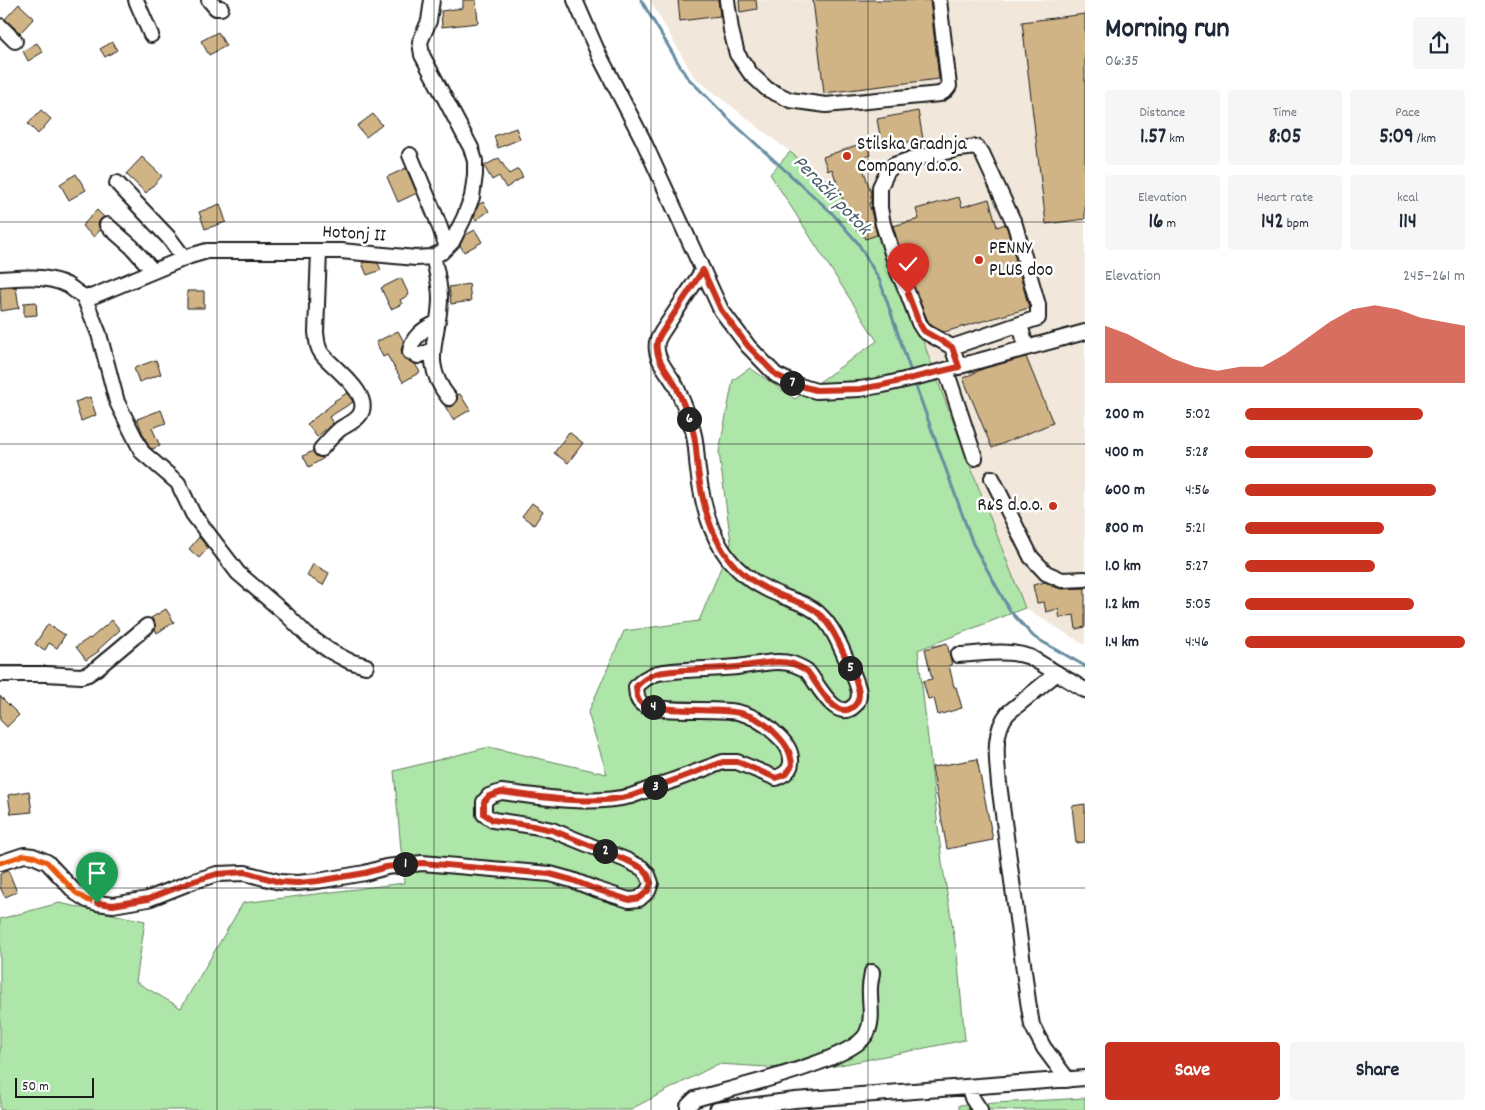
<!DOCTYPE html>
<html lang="en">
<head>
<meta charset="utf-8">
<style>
	:root { --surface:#fff; --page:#f6f6f7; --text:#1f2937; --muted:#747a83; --accent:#c8321e }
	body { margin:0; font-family:Dekko,sans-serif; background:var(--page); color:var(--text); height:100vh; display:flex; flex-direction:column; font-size:19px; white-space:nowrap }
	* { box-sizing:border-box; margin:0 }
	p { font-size:16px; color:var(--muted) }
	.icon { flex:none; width:28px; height:28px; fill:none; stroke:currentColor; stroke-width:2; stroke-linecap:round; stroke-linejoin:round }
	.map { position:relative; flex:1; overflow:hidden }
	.details { display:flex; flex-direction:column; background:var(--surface); width:400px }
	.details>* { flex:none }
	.scale { position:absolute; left:15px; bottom:12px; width:79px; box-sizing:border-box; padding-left:5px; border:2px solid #1c1c1c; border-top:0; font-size:14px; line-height:18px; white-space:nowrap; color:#1c1c1c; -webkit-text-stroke:4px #fff; paint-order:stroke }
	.pin { position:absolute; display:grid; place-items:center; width:42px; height:42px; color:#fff; margin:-51px -21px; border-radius:50% 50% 50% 0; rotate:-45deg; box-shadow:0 0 5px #0007 }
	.pin .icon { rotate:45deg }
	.km { position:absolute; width:25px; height:25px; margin:-12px; border-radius:50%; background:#222; color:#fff; font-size:14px; line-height:25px; text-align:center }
	.round { display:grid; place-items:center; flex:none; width:52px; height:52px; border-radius:5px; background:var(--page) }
	.head { display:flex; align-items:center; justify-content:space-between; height:85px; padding:0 20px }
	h1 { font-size:28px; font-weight:700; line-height:38px }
	.figures { display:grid; grid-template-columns:repeat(3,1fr); gap:8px; height:85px; padding:5px 20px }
	.figures div { display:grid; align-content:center; border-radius:5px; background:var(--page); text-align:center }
	.figures b { font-size:21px; font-weight:700 }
	.figures small { font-size:14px; font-weight:400 }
	.figures p { font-size:14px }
	.chart { height:140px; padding:10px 20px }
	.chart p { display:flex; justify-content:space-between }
	.chart svg { width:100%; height:90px; margin-top:5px; fill:var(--accent); opacity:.7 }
	.primary-button { display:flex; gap:10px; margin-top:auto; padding:10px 20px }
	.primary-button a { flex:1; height:58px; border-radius:5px; background:var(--accent); color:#fff; font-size:20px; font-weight:700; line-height:58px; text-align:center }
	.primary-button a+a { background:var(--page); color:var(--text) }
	ul { padding:0 20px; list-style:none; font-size:16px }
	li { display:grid; grid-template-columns:80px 60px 1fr; align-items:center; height:38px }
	li i { height:12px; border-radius:6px; background:var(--accent) }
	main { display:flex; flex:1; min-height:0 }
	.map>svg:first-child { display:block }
</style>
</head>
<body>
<main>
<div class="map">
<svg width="1085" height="1110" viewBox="0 0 1085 1110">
	<rect width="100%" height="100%" fill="#fff"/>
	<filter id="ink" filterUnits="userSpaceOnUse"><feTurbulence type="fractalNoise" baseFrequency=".02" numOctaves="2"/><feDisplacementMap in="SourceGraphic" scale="10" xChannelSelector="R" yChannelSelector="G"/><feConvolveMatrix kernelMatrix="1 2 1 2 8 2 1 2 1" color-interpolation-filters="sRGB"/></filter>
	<g filter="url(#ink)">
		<path fill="#f1e8db" d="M 650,0 L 1085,0 L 1085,645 L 1025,608 L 945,402 L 880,222 L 694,77 Z"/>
		<path fill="#aee5a8" stroke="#658062" d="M 790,152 L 880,222 L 938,382 L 1025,608 L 918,650 L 942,862 L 957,954 L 965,1040 L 815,1070 L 718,1064 L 633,1108 L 633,1110 L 0,1110 L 0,919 L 59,903 L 145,921 L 136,982 L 181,1008 L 243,903 L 404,883 L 394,771 L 489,747 L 607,774 L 588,713 L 624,631 L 699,621 L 731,543 L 719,452 L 733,380 L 750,368 L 795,399 L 877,341 L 770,174 Z
			M 1085,1098 L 1085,1110 L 959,1110 L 959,1105 Z"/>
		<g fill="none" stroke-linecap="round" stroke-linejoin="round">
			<path stroke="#668ea1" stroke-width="3" d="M 641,0 L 686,76 L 732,122 L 831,212 L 858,243 L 880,281 L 912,375
				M 914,381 L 973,544 L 1010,611 L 1034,637 L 1085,666"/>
		</g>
		<path fill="#d1b486" stroke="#1c1c1c" d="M 463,0 L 476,0 L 478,23 L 442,27 L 441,11 L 463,8 Z
			M 678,0 L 718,0 L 720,16 L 680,21 Z
			M 739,0 L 756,0 L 757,9 L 740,12 Z
			M 813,0 L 930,0 L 939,79 L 824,93 Z
			M 19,4 L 34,18 L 20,33 L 5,19 Z
			M 1085,14 L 1085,219 L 1046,224 L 1022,22 Z
			M 218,32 L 226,46 L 209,55 L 201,41 Z
			M 112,42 L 117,50 L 105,57 L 100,49 Z
			M 37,43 L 43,52 L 28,61 L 23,51 Z
			M 41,110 L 51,119 L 38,134 L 28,124 Z
			M 918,111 L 923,139 L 882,147 L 877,119 Z
			M 373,114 L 382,125 L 366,137 L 357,126 Z
			M 516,128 L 520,139 L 498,148 L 494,136 Z
			M 866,142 L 871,155 L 860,159 L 871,193 L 871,203 L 869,203 L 877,235 L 865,239 L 861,229 L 857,231 L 849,206 L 846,209 L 832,169 L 828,171 L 823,157 Z
			M 142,157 L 162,176 L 146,193 L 126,174 Z
			M 499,158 L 509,174 L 518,169 L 523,177 L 506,188 L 499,176 L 492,180 L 484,166 Z
			M 406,168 L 417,193 L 398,202 L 387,177 Z
			M 76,174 L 86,190 L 69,200 L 60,184 Z
			M 959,197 L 962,207 L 989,199 L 997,227 L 1005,224 L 1007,228 L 1029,308 L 944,332 L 932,326 L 931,323 L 930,324 L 927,319 L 906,269 L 893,226 L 919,219 L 916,209 Z
			M 483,202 L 489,211 L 476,220 L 474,217 L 478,205 Z
			M 220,204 L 226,222 L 205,229 L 199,212 Z
			M 97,210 L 104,217 L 100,220 L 98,224 L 100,230 L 94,237 L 82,226 Z
			M 475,230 L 482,242 L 464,252 L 460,245 L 465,235 Z
			M 364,262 L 378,263 L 381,270 L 367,275 L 362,263 Z
			M 401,278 L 409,295 L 400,300 L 402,304 L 391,309 L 381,288 Z
			M 469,284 L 471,301 L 451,304 L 449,287 Z
			M 16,287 L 19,308 L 1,311 L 0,288 Z
			M 187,291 L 204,291 L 204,308 L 187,308 Z
			M 36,302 L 37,315 L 24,316 L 24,303 Z
			M 398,331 L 404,342 L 401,350 L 403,356 L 406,360 L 415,364 L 420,372 L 403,382 L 387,355 L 383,357 L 376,342 Z
			M 1026,357 L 1053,423 L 992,448 L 963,378 L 985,368 Z
			M 156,360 L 161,374 L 139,382 L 134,368 Z
			M 347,393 L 353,402 L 329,417 L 333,423 L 317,437 L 307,424 L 335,402 L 334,401 Z
			M 460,394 L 470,410 L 453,420 L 445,406 L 450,407 L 454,405 L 457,401 L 457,395 Z
			M 90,397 L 96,415 L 81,421 L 75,402 Z
			M 161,410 L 166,423 L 152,428 L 160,446 L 152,449 L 149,447 L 143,434 L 137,419 Z
			M 569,432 L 583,443 L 568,463 L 554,453 Z
			M 313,451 L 316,456 L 324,458 L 309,467 L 303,456 Z
			M 532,503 L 543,511 L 534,525 L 522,516 Z
			M 199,537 L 208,548 L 199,558 L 189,549 Z
			M 313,564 L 329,573 L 323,585 L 307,576 Z
			M 1045,582 L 1051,585 L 1051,586 L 1062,589 L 1085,588 L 1085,627 L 1076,629 L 1074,615 L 1060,618 L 1058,609 L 1046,612 L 1044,602 L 1037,603 L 1033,585 Z
			M 166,609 L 174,622 L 157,633 L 155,629 L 155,624 L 151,618 Z
			M 112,620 L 120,630 L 98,650 L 99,651 L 86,660 L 76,647 L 89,638 L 90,639 Z
			M 48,624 L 65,635 L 57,648 L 49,643 L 45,650 L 35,644 Z
			M 947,643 L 952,665 L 949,665 L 954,687 L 956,687 L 962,708 L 938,715 L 934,698 L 928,699 L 923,681 L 932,679 L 925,649 Z
			M 0,696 L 19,715 L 7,727 L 0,720 Z
			M 977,759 L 993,840 L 947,849 L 932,767 Z
			M 29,791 L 32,812 L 11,814 L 8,795 Z
			M 1085,804 L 1085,842 L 1076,843 L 1072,806 Z
			M 8,870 L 17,892 L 5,897 L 0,887 L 0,874 Z"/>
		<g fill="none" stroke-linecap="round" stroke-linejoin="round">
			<defs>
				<path id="minor" d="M 136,0 L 151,35
					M 209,0 L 216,8 L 221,8
					M 575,0 L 599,55 L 642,138 L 721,310 L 748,346 L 776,375 L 797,385 L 816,391 L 860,389 L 883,385 L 938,372 L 1085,332
					M 727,0 L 731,30 L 737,54 L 751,74 L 767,89 L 790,100 L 826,105 L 940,94 L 946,90 L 949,86 L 939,0
					M 0,26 L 15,41
					M 410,155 L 436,217 L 447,247
					M 117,183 L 169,238 L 184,258
					M 107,225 L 132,247 L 153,271
					M 319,251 L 316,332 C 317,340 317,348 322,354 C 333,368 375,396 359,416 C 354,422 346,425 340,429 C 333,435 327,442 321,449
					M 433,256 C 436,269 440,284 440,298 C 440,338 419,361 449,398
					M 0,279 C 22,277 46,275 67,285 C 76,290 79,297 91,297 L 190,256 L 207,251 L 341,251 L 416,258 L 431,257 L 442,252 L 452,242 L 464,218 L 472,197 L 475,175 L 475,161 L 471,148 L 422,55 L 420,42 L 429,21 L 432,0
					M 84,297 L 99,334 L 117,402 L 142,452 L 178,483 L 193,514 L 238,573 L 287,615 L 307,635 L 330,651 L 349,661 L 366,666
					M 952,347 L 1020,324
					M 433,350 L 418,356 L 410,352 C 411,338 424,328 437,323
					M 959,367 L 952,347 L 924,331 L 919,323 L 908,294 L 898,272 L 883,224 L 880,208 L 880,187 L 887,172 L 894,165 L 911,159 L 960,149 L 976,147 L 982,153 L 1015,225 L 1038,305 L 1038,318 L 1020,324 L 1026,347
					M 946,370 L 975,458
					M 992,478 L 1031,557 L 1046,573 L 1062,580 L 1085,579
					M 958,655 C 981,654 1007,649 1030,657 L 1085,690
					M 1057,673 L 1008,713 C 992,732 997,761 999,784 L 1028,1001 L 1032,1025 L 1037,1035 L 1044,1048 L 1068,1080
					M 0,674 L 46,674 L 81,676 L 88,674 L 97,668 L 147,626
					M 0,863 L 24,855 L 33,856 L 47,862 L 76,893 L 87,900 L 97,903 L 113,905 L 148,899 L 194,881 L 217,874 L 245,873 L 280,882 L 297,883 L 318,881 L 365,873 L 386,867 L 422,863 L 550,874 L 572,880 L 595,889 L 629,900 L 639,899 L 648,891 L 651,883 L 648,875 L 642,868 L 626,860 L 552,830 L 533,826 L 493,820 L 484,814 L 484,802 L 489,796 L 501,792 C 544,797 589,806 631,796 L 723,762 L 737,762 L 776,778 C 785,774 792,770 791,759 C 791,749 784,741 776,734 C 765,723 752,715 737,712 C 718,708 654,713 642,704 C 636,699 637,694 636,687 C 642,680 647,677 655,674 C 660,672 667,672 673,671 C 694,669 716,669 737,667 C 755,665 776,659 793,664 C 798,666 803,668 807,671 C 817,682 836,725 855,705 C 863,696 857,684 853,674 C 843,654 836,630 820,615 C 809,604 793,601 780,595 C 760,587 741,575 728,558 C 709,533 702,501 698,470 C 696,455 697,439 691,425 C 687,412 682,399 676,386 C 669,373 654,359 657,342 C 658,339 660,335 662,332 L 703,270
					M 969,1087 L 972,1098 L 980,1110
					M 688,1110 L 688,1106 L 695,1099 C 729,1089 854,1061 867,1033 C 874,1019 869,1001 870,987 C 870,982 872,977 872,972
					M 717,1110 L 795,1100 L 1085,1078"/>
			</defs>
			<use href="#minor" stroke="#1c1c1c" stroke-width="18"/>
			<use href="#minor" stroke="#fff" stroke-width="14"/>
			<defs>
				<path id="cycleway" d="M 0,863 L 24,855 L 33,856 L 47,862 L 76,893 L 87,900 L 97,903 L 113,905 L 148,899 L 194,881 L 217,874 L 245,873 L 280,882 L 297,883 L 318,881 L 365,873 L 386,867 L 422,863 L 550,874 L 572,880 L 595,889 L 629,900 L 639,899 L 648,891 L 651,883 L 648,875 L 642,868 L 626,860 L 552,830 L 533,826 L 493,820 L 484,814 L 484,802 L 489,796 L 501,792 C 544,797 589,806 631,796 L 723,762 L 737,762 L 776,778 C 785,774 792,770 791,759 C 791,749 784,741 776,734 C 765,723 752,715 737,712 C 718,708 654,713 642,704 C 636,699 637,694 636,687 C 642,680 647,677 655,674 C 660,672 667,672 673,671 C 694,669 716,669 737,667 C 755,665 776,659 793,664 C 798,666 803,668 807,671 C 817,682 836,725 855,705 C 863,696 857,684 853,674 C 843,654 836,630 820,615 C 809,604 793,601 780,595 C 760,587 741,575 728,558 C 709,533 702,501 698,470 C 696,455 697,439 691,425 C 687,412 682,399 676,386 C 669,373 654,359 657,342 C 658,339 660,335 662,332 L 703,270"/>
			</defs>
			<use href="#cycleway" stroke="#fff" stroke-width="8"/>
			<use href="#cycleway" stroke="#e8590c" stroke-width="5"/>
		</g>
	</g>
	<g fill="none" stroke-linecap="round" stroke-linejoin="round" filter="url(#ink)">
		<defs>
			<path id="route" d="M 97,903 L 113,905 L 148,899 L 194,881 L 217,874 L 245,872 L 280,882 L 298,883 L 318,881 L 365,873 L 386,867 L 422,863 L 550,874 L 572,880 L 595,889 L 629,900 L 639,898 L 648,891 L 651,883 L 648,875 L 642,868 L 626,860 L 552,830 L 533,826 L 493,820 L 484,814 L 484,802 L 489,796 L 501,792 C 544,797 589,806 631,796 L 723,762 L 738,762 L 776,778 L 786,774 L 792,765 C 791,752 786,744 777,735 C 766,723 751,714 734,712 C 717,709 653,712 642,704 C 636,699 637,694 636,687 C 642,680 647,677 655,674 C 660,672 667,672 673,671 C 694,669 716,669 737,667 C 755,665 776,659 793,664 C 798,666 803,668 807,671 C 817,682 836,725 855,705 C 863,696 857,684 853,674 C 843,654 836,630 820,615 C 809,604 793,601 780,595 C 760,587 741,575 728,558 C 709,532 702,501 698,470 C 696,455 697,439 691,425 C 687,412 682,399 676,386 C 669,373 654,359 657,342 C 658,339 660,335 662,332 L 703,270 L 721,310 L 748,346 L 776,375 L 797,385 L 816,390 L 860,389 L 883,385 L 959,367 L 952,347 L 924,331 L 919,323 L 908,294"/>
		</defs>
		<use href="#route" stroke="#fff" stroke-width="10"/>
		<use href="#route" stroke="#c8321e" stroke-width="6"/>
	</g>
	<path fill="none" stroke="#1c1c1c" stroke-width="1" stroke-opacity="0.55" d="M 217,0 L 217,1110M 434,0 L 434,1110M 651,0 L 651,1110M 868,0 L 868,1110M 0,222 L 1085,222M 0,444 L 1085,444M 0,666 L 1085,666M 0,888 L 1085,888"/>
	<g fill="#c8321e" stroke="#fff" stroke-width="2">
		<circle cx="847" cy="156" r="5"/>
		<circle cx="979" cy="260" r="5"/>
		<circle cx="1053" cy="506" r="5"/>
	</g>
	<g text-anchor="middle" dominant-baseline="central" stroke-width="5" stroke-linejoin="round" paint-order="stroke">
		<g font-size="19" fill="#1c1c1c" stroke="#fff" text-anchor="start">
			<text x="857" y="145">Stilska Gradnja<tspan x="857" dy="22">Company d.o.o.</tspan></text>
			<text x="989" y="249">PENNY<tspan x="989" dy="22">PLUS doo</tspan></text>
			<text x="1043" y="506" text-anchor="end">R&amp;S d.o.o.</text>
		</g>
		<g font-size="19" fill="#1c1c1c" stroke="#fff">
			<text transform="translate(354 235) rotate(4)">Hotonj II</text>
		</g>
		<g font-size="20" font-style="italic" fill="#475e6a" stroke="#fff">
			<text transform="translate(831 196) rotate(46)">Perački potok</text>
		</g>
	</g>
</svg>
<div class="scale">50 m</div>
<div class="pin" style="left:97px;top:903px;background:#1e9e55"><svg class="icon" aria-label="arrive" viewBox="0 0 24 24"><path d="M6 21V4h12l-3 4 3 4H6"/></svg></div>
<div class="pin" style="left:908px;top:294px;background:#d93025"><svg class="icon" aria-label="check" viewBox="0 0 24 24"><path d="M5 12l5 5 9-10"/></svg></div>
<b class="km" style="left:405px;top:864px">1</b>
<b class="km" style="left:605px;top:851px">2</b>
<b class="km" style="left:655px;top:787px">3</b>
<b class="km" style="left:653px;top:707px">4</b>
<b class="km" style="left:850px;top:668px">5</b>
<b class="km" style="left:689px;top:419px">6</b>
<b class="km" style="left:792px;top:383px">7</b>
</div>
<section class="details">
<div class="head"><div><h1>Morning run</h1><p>06:35</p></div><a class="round"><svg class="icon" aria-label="share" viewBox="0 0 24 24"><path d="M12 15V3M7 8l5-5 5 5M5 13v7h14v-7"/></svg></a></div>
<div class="figures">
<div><p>Distance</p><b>1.57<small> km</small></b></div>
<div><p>Time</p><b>8:05</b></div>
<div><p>Pace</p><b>5:09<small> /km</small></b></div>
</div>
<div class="figures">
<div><p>Elevation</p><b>16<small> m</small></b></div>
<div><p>Heart rate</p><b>142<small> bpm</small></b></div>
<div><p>kcal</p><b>114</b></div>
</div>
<div class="chart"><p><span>Elevation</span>245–261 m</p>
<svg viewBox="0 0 160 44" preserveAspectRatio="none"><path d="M0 44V16L10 20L20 26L30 32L40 36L50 38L60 36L70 36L80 30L90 22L100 14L110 8L120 6L130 8L140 12L150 14L160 16V44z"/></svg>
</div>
<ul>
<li><b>200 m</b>5:02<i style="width:81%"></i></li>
<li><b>400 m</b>5:28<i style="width:58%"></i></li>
<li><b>600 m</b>4:56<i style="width:87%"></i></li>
<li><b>800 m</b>5:21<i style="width:63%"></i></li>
<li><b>1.0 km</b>5:27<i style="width:59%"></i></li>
<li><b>1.2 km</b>5:05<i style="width:77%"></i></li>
<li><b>1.4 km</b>4:46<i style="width:100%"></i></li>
</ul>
<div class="primary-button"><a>Save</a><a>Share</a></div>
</section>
</main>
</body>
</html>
